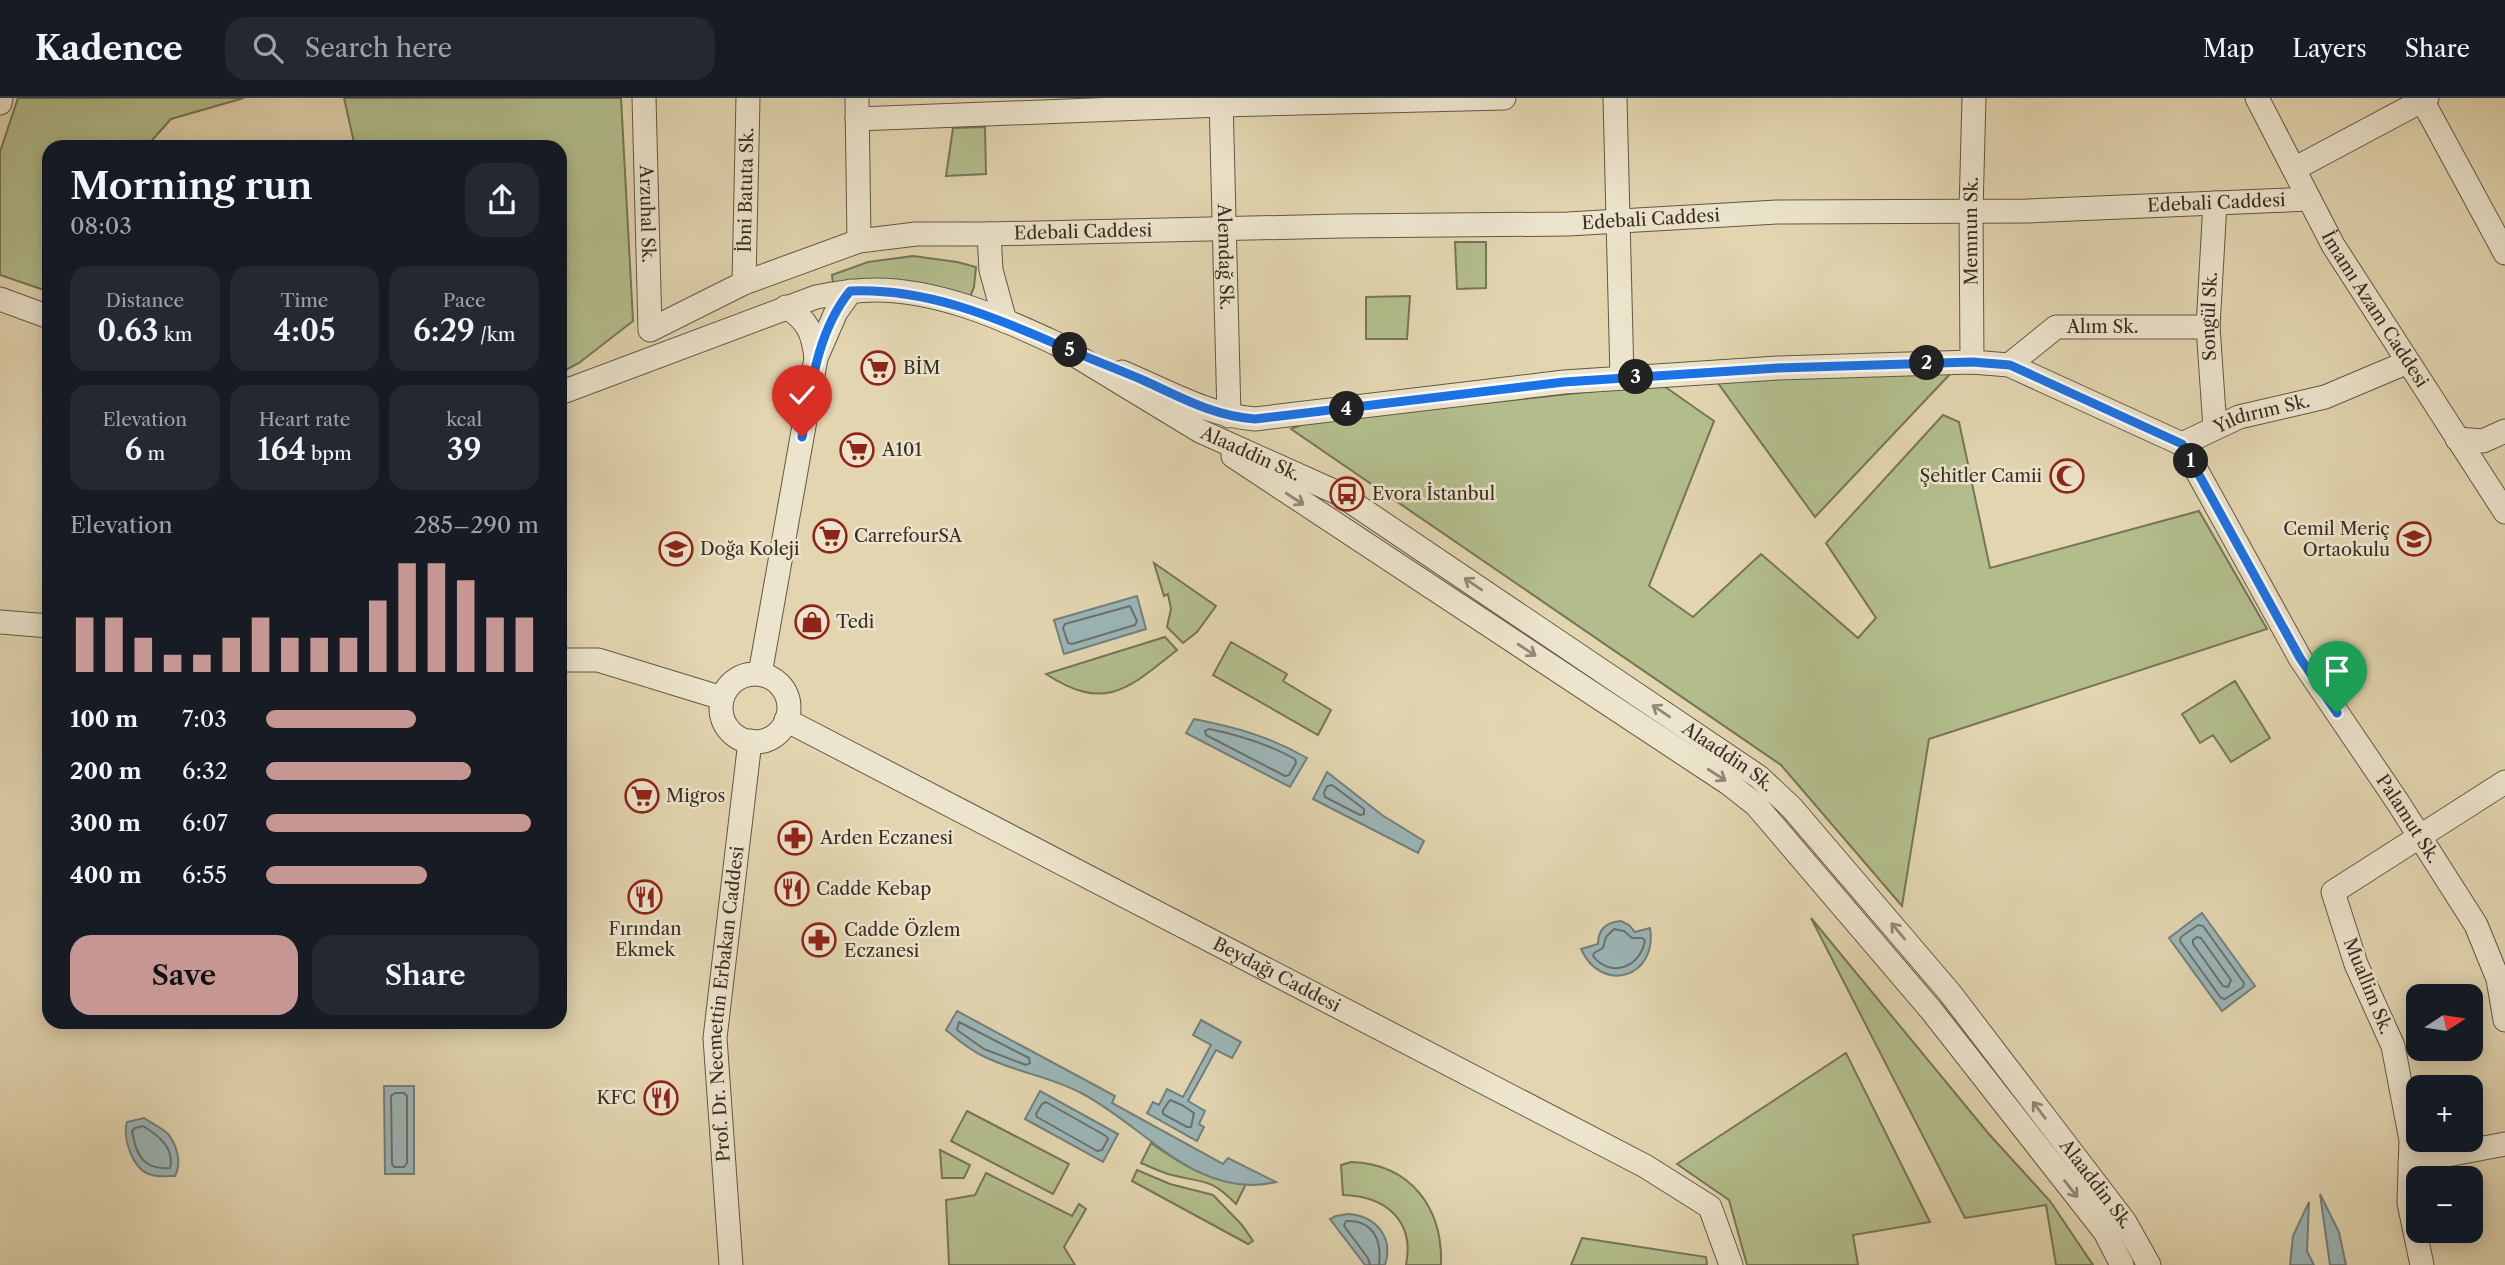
<!DOCTYPE html>
<html lang="en">
<head>
<meta charset="utf-8">
<style>
	:root { --surface:#171b24; --page:#242831; --text:#f1f3f6; --muted:#9ea1a6; --line:#363941; --accent:#c59692 }
	body { margin:0; font-family:"Libre Caslon Text",serif; background:var(--page); color:var(--text); height:100vh; display:flex; flex-direction:column; font-size:26px; white-space:nowrap }
	* { box-sizing:border-box; margin:0 }
	p { font-size:23px; color:var(--muted) }
	.icon { flex:none; width:38px; height:38px; fill:none; stroke:currentColor; stroke-width:2; stroke-linecap:round; stroke-linejoin:round }
	.map { position:relative; flex:1; overflow:hidden }
	.drawer { position:absolute; left:42px; top:42px; width:525px; height:889px; display:flex; flex-direction:column; background:var(--surface); border-radius:21px; box-shadow:0 4px 18px #0003 }
	.drawer>* { flex:none }
	.needle { width:46px; rotate:78deg }
	.controls { position:absolute; left:2406px; top:886px; display:grid; gap:14px }
	.controls a { display:grid; place-items:center; width:77px; height:77px; border-radius:14px; background:var(--surface); box-shadow:0 4px 18px #0003; font-size:35px }
	.pin { position:absolute; display:grid; place-items:center; width:60px; height:60px; color:#fff; margin:-72px -30px; border-radius:50% 50% 50% 0; rotate:-45deg; box-shadow:0 0 7px #0007 }
	.pin .icon { rotate:45deg }
	.km { position:absolute; width:35px; height:35px; margin:-18px; border-radius:50%; background:#222; color:#fff; font-size:19px; line-height:35px; text-align:center }
	.round { display:grid; place-items:center; flex:none; width:74px; height:74px; border-radius:21px; background:var(--page) }
	.overview { display:flex; align-items:center; justify-content:space-between; height:119px; padding:0 28px }
	h1 { font-size:38px; font-weight:600; line-height:52px }
	.stats { display:grid; grid-template-columns:repeat(3,1fr); gap:10px; height:119px; padding:7px 28px }
	.stats div { display:grid; align-content:center; border-radius:18px; background:var(--page); text-align:center }
	.stats b { font-size:30px; font-weight:600 }
	.stats small { font-size:19px; font-weight:400 }
	.stats p { font-size:19px }
	.chart { height:196px; padding:14px 28px }
	.chart p { display:flex; justify-content:space-between }
	.chart svg { width:100%; height:126px; margin-top:7px; stroke:var(--accent); stroke-width:6 }
	.button { display:flex; gap:14px; margin-top:auto; padding:14px 28px }
	.button a { flex:1; height:80px; border-radius:21px; background:var(--accent); color:#111; font-size:28px; font-weight:600; line-height:80px; text-align:center }
	.button a+a { background:var(--page); color:var(--text) }
	ul { padding:0 28px; list-style:none; font-size:23px }
	li { display:grid; grid-template-columns:112px 84px 1fr; align-items:center; height:52px }
	li i { height:18px; border-radius:9px; background:var(--accent) }
	header { display:flex; align-items:center; gap:42px; box-sizing:border-box; height:98px; padding:0 35px; background:var(--surface); border-bottom:2px solid var(--line) }
	header strong { font-size:33px }
	nav { display:flex; gap:38px; margin-inline-start:auto; font-size:24px }
	.search { width:490px; height:63px; background:var(--page); display:flex; align-items:center; gap:18px; box-sizing:border-box; padding:0 24px; border-radius:21px; color:var(--muted); font-size:26px }
	.map>svg:first-child { display:block }
</style>
</head>
<body>
<header>
<strong>Kadence</strong>
<div class="search"><svg class="icon" aria-label="search" viewBox="0 0 24 24"><circle cx="10" cy="10" r="6"/><path d="M15 15l6 6"/></svg>Search here</div>
<nav><a>Map</a><a>Layers</a><a>Share</a></nav>
</header>
<div class="map">
<svg width="2505" height="1167" viewBox="0 0 2505 1167">
	<rect width="100%" height="100%" fill="#e2d5b0"/>
	<filter id="stains"><feTurbulence type="fractalNoise" baseFrequency=".00286" numOctaves="4"/><feColorMatrix values="0 0 0 0 .2 0 0 0 0 .09 0 0 0 0 .02 0 0 0 .5 -.17"/></filter>
	<radialGradient id="worn" r=".72"><stop offset=".6" stop-color="#630" stop-opacity="0"/><stop offset="1" stop-color="#630" stop-opacity=".3"/></radialGradient>
	<path fill="#b3bd8c" stroke="#767557" stroke-width="2" d="M 18,0 L 244,0 L 171,21 L 146,49 L 49,49 L 47,193 L 0,177 L 0,54 Z
		M 344,0 L 621,0 L 633,223 L 579,265 L 560,275 L 560,49 L 355,49 Z
		M 985,29 L 986,76 L 946,78 L 953,30 Z
		M 1455,144 L 1486,144 L 1486,190 L 1457,191 Z
		M 913,158 L 957,164 L 976,169 L 974,189 L 970,199 L 833,186 L 832,177 L 868,164 Z
		M 1410,198 L 1407,241 L 1366,241 L 1366,199 Z
		M 1952,274 L 1815,419 L 1715,281 Z
		M 1661,286 L 1714,323 L 1649,488 L 1693,519 L 1761,456 L 1858,540 L 1876,520 L 1826,445 L 1943,317 L 1959,324 L 1990,470 L 2199,413 L 2267,531 L 1929,641 L 1902,808 L 1781,667 L 1291,331 L 1308,324 Z
		M 1154,465 L 1216,508 L 1197,534 L 1183,545 L 1167,529 L 1171,511 L 1168,496 L 1164,498 Z
		M 1165,539 L 1177,552 C 1129,590 1106,615 1046,576 Z
		M 1231,544 L 1287,576 L 1283,583 L 1331,612 L 1318,637 L 1213,577 Z
		M 2235,583 L 2270,640 L 2231,664 L 2213,637 L 2200,645 L 2182,616 Z
		M 1811,820 L 1988,1035 L 2050,1103 L 2093,1167 L 2056,1167 L 2046,1107 L 1965,1120 Z
		M 1846,955 L 1930,1124 L 1853,1137 L 1858,1167 L 1747,1167 L 1729,1102 L 1677,1066 Z
		M 967,1013 L 1069,1066 L 1053,1096 L 951,1043 Z
		M 1151,1045 C 1179,1065 1211,1085 1246,1086 L 1236,1106 C 1209,1079 1206,1086 1172,1077 C 1162,1075 1151,1069 1141,1065 Z
		M 940,1052 L 970,1067 L 964,1080 L 942,1080 Z
		M 1351,1064 C 1411,1066 1443,1110 1441,1167 L 1406,1167 C 1415,1122 1385,1098 1343,1097 L 1341,1067 Z
		M 1137,1072 L 1170,1086 L 1213,1097 L 1242,1127 L 1253,1143 L 1248,1146 L 1132,1083 Z
		M 986,1075 L 1072,1118 L 1079,1106 L 1086,1111 L 1064,1149 L 1075,1167 L 949,1167 L 946,1102 L 975,1097 Z
		M 1582,1140 L 1706,1159 L 1707,1167 L 1571,1167 Z"/>
	<path fill="#9bb5b7" stroke="#747f7b" stroke-width="2" d="M 1137,498 L 1146,531 L 1064,556 L 1054,522 Z
		M 1194,621 C 1235,629 1271,639 1307,660 L 1290,689 L 1186,635 Z
		M 1327,674 L 1382,717 L 1424,743 L 1418,755 L 1313,701 Z
		M 2202,815 L 2255,888 L 2222,913 L 2169,840 Z
		M 1621,823 L 1629,827 L 1635,834 L 1650,830 C 1658,879 1602,897 1581,851 L 1598,846 C 1598,831 1607,824 1621,823 Z
		M 957,913 L 1115,998 L 1112,1005 L 1223,1066 L 1228,1060 L 1276,1084 C 1197,1103 1144,1027 1081,995 C 1050,978 1013,974 981,957 C 968,951 957,941 946,932 Z
		M 1201,922 L 1241,944 L 1232,960 L 1216,952 L 1188,1003 L 1205,1013 L 1199,1026 L 1204,1029 L 1197,1043 L 1147,1015 L 1153,1004 L 1159,1007 L 1167,991 L 1183,999 L 1211,947 L 1193,937 Z
		M 384,988 L 414,988 L 414,1076 L 385,1076 Z
		M 1040,993 L 1118,1036 L 1103,1064 L 1025,1021 Z
		M 144,1020 C 151,1025 162,1030 168,1036 C 177,1047 182,1065 175,1078 C 168,1078 158,1079 152,1077 C 133,1073 122,1040 127,1024 Z
		M 2320,1096 L 2339,1134 L 2346,1167 L 2330,1167 Z
		M 2309,1104 L 2307,1153 L 2314,1167 L 2290,1167 L 2293,1138 Z
		M 1348,1116 C 1376,1118 1394,1139 1385,1167 L 1365,1167 L 1330,1121 L 1336,1118 Z"/>
	<g fill="none" stroke-linecap="round" stroke-linejoin="round">
		<path stroke="#6a716c" stroke-width="2" d="M 1130,508 L 1137,523 L 1135,527 L 1072,546 L 1068,545 L 1063,530 L 1065,526 Z
			M 1209,631 C 1239,637 1268,646 1295,661 L 1296,665 L 1289,677 L 1285,678 L 1206,637 L 1205,633 Z
			M 1332,687 L 1364,711 L 1364,716 L 1360,717 L 1325,699 L 1324,695 L 1327,688 Z
			M 2198,827 L 2203,828 L 2244,885 L 2243,889 L 2225,901 L 2221,900 L 2180,843 L 2181,839 Z
			M 1614,831 L 1624,833 L 1632,840 L 1642,840 L 1645,842 C 1641,869 1611,881 1593,858 L 1594,855 L 1603,850 L 1606,839 Z
			M 2197,839 L 2201,840 L 2231,882 L 2228,889 L 2223,888 L 2193,846 L 2193,842 Z
			M 959,924 L 1029,960 L 1030,965 L 1026,967 L 984,951 L 957,932 Z
			M 395,995 L 404,995 L 407,998 L 407,1065 L 404,1069 L 394,1069 L 392,1066 L 391,998 Z
			M 1170,1002 L 1182,1007 L 1194,1015 L 1191,1029 L 1187,1029 L 1163,1016 L 1163,1012 Z
			M 1046,1004 L 1106,1038 L 1108,1041 L 1102,1052 L 1097,1053 L 1037,1019 L 1036,1016 L 1042,1006 Z
			M 143,1028 C 158,1037 175,1050 170,1070 C 144,1072 136,1058 132,1033 L 135,1030 Z
			M 1370,1167 L 1368,1160 L 1344,1128 L 1346,1123 C 1374,1122 1382,1143 1379,1167"/>
		<defs>
			<g id="minor">
				<path id="s1" d="M 644,0 L 650,232 L 744,185 L 859,143 L 916,136 L 989,136 L 991,172 L 1005,223"/>
				<path d="M 857,0 L 859,143"/>
				<path id="s2" d="M 1221,0 L 1229,318"/>
				<path d="M 1615,0 L 1622,280"/>
				<path id="s3" d="M 2257,0 L 2333,147 L 2505,414"/>
				<path d="M 2421,0 L 2505,155"/>
				<path d="M 0,5 L 1,0"/>
				<path d="M 857,21 L 1221,7 L 1504,0"/>
				<path d="M 2294,71 L 2427,0"/>
				<path id="s4" d="M 989,136 L 1342,128 L 1568,126 L 1777,114 L 2027,113 L 2309,101"/>
				<path id="s5" d="M 744,185 L 748,0"/>
				<path d="M 0,201 L 49,219"/>
				<path d="M 786,209 C 808,222 813,235 816,260"/>
				<path id="s6" d="M 1972,264 L 1971,113 L 1974,0"/>
				<path id="s7" d="M 2009,267 L 2056,229 L 2208,229"/>
				<path d="M 1122,274 C 1167,293 1207,317 1255,321 L 1564,284 L 1778,270 L 1972,264 L 2009,267 L 2182,346"/>
				<path id="s8" d="M 560,295 L 816,199 C 836,195 855,192 875,192 C 937,192 1000,219 1055,245 L 1200,333 L 1338,395 L 1759,679 L 1792,710 L 1950,895 L 2125,1124 L 2149,1167"/>
				<path id="s9" d="M 2215,330 L 2208,229 L 2215,105"/>
				<path d="M 2457,341 L 2483,343 L 2505,333"/>
				<path id="s10" d="M 2182,346 L 2300,560 L 2397,703 L 2476,827 L 2498,881 L 2505,922"/>
				<path id="s11" d="M 2182,346 L 2239,319 L 2325,299 L 2408,264"/>
				<path d="M 1233,358 L 1728,685 L 1756,707 L 1931,912 L 2105,1134 L 2122,1167"/>
				<path d="M 0,524 L 49,528"/>
				<path d="M 560,562 L 598,562 L 722,600"/>
				<path d="M 760,576 L 816,260 L 836,214 L 851,193"/>
				<circle cx="755" cy="610" r="34"/>
				<path id="s12" d="M 786,622 L 1645,1068 L 1710,1109 L 1731,1167"/>
				<path d="M 2410,1064 L 2505,1046"/>
				<path id="s13" d="M 731,1167 L 715,940 L 750,643"/>
				<path d="M 2422,1167 L 2409,1105 L 2411,1042 L 2393,948 L 2356,866 L 2333,794 L 2505,684"/>
			</g>
		</defs>
		<use href="#minor" stroke="#635746" stroke-width="25"/>
		<use href="#minor" stroke="#ece4cc" stroke-width="23"/>
	</g>
	<defs><path id="oneway-shaft" d="M-6 0H5M1.5-3L5.5 0L1.5 3" fill="none" stroke-width="1.6" stroke-linecap="round" stroke-linejoin="round" transform="scale(1.75)"/></defs>
	<g stroke="#928877">
		<use href="#oneway-shaft" transform="translate(1295 401) rotate(33)"/>
		<use href="#oneway-shaft" transform="translate(1473 486) rotate(-146)"/>
		<use href="#oneway-shaft" transform="translate(1527 552) rotate(33)"/>
		<use href="#oneway-shaft" transform="translate(1661 613) rotate(-146)"/>
		<use href="#oneway-shaft" transform="translate(1717 677) rotate(33)"/>
		<use href="#oneway-shaft" transform="translate(1898 833) rotate(-130)"/>
		<use href="#oneway-shaft" transform="translate(2039 1012) rotate(-127)"/>
		<use href="#oneway-shaft" transform="translate(2071 1091) rotate(52)"/>
	</g>
	<g fill="none" stroke-linecap="round" stroke-linejoin="round">
		<defs>
			<path id="route" d="M 802,339 C 811,289 817,234 850,193 C 924,190 990,217 1056,246 C 1085,259 1115,270 1145,283 C 1182,300 1214,318 1255,321 L 1564,284 L 1778,270 L 1972,264 L 2010,267 L 2182,346 L 2300,560 L 2337,615"/>
		</defs>
		<use href="#route" stroke="#fff" stroke-width="14"/>
		<use href="#route" stroke="#1a73e8" stroke-width="9"/>
	</g>
	<defs>
		<symbol id="supermarket-ring" viewBox="-11 -11 22 22"><circle r="9.5" fill="#ece4cc" stroke="#8f2418" stroke-width="1.5"/><path d="M-6-5.5h2.5l.6 2H6L4.5 2H-2.5L-4.4-4H-6ZM-1.5 3.2a1.3 1.3 0 1 0 .1 0ZM3 3.2a1.3 1.3 0 1 0 .1 0Z" fill="#8f2418"/></symbol>
		<symbol id="mosque-ring" viewBox="-11 -11 22 22"><circle r="9.5" fill="#ece4cc" stroke="#8f2418" stroke-width="1.5"/><path d="M3.5-4.9A6 6 0 1 0 3.5 4.9A5 5 0 1 1 3.5-4.9Z" fill="#8f2418"/></symbol>
		<symbol id="bus-ring" viewBox="-11 -11 22 22"><circle r="9.5" fill="#ece4cc" stroke="#8f2418" stroke-width="1.5"/><path d="M-5-6H5V4H4V6H2V4H-2V6H-4V4H-5ZM-3.5-4V0h7V-4ZM-3.5 1.2v1.5H-2V1.2ZM2 1.2v1.5H3.5V1.2Z" fill="#8f2418"/></symbol>
		<symbol id="school-ring" viewBox="-11 -11 22 22"><circle r="9.5" fill="#ece4cc" stroke="#8f2418" stroke-width="1.5"/><path d="M0-5L7-2L0 1L-7-2ZM-4 1L0 2.5L4 1V4Q0 6-4 4Z" fill="#8f2418"/></symbol>
		<symbol id="shop-ring" viewBox="-11 -11 22 22"><circle r="9.5" fill="#ece4cc" stroke="#8f2418" stroke-width="1.5"/><path d="M-5-2.5h2.3a2.7 3.5 0 0 1 5.4 0H5L5.5 6h-11ZM-1.5-2.5h3a1.5 2.3 0 0 0-3 0Z" fill="#8f2418"/></symbol>
		<symbol id="pharmacy-ring" viewBox="-11 -11 22 22"><circle r="9.5" fill="#ece4cc" stroke="#8f2418" stroke-width="1.5"/><path d="M-2-6h4v4h4v4h-4v4h-4v-4h-4v-4h4Z" fill="#8f2418"/></symbol>
		<symbol id="restaurant-ring" viewBox="-11 -11 22 22"><circle r="9.5" fill="#ece4cc" stroke="#8f2418" stroke-width="1.5"/><path d="M-5-6h1v4h1v-4h1v4h1v-4h1v5L-1.5 .5V6h-2V.5L-5-1ZM5-6V6H3V1.5H1.5Q1.5-4 5-6Z" fill="#8f2418"/></symbol>
	</defs>
	<g fill-rule="evenodd">
		<use href="#supermarket-ring" x="859" y="251" width="38" height="38"/>
		<use href="#supermarket-ring" x="838" y="333" width="38" height="38"/>
		<use href="#mosque-ring" x="2048" y="359" width="38" height="38"/>
		<use href="#bus-ring" x="1328" y="377" width="38" height="38"/>
		<use href="#supermarket-ring" x="811" y="419" width="38" height="38"/>
		<use href="#school-ring" x="2395" y="422" width="38" height="38"/>
		<use href="#school-ring" x="657" y="432" width="38" height="38"/>
		<use href="#shop-ring" x="793" y="505" width="38" height="38"/>
		<use href="#supermarket-ring" x="623" y="679" width="38" height="38"/>
		<use href="#pharmacy-ring" x="776" y="721" width="38" height="38"/>
		<use href="#restaurant-ring" x="773" y="772" width="38" height="38"/>
		<use href="#restaurant-ring" x="626" y="780" width="38" height="38"/>
		<use href="#pharmacy-ring" x="800" y="823" width="38" height="38"/>
		<use href="#restaurant-ring" x="642" y="981" width="38" height="38"/>
	</g>
	<g text-anchor="middle" dominant-baseline="central" stroke-width="5" stroke-linejoin="round" paint-order="stroke">
		<g font-size="18" fill="#392d22" stroke="#ece4cc">
			<text stroke="none"><textPath href="#s5" startOffset="93">İbni Batuta Sk.</textPath></text>
			<text stroke="none"><textPath href="#s4" startOffset="1228">Edebali Caddesi</textPath></text>
			<text stroke="none"><textPath href="#s1" startOffset="116">Arzuhal Sk.</textPath></text>
			<text stroke="none"><textPath href="#s4" startOffset="662">Edebali Caddesi</textPath></text>
			<text stroke="none"><textPath href="#s6" startOffset="131">Memnun Sk.</textPath></text>
			<text stroke="none"><textPath href="#s4" startOffset="94">Edebali Caddesi</textPath></text>
			<text stroke="none"><textPath href="#s2" startOffset="159">Alemdağ Sk.</textPath></text>
			<text stroke="none"><textPath href="#s3" startOffset="242">İmamı Azam Caddesi</textPath></text>
			<text stroke="none"><textPath href="#s9" startOffset="112">Songül Sk.</textPath></text>
			<text stroke="none"><textPath href="#s7" startOffset="107">Alım Sk.</textPath></text>
			<text stroke="none"><textPath href="#s11" startOffset="86">Yıldırım Sk.</textPath></text>
			<text stroke="none"><textPath href="#s8" startOffset="747">Alaaddin Sk.</textPath></text>
			<text stroke="none"><textPath href="#s8" startOffset="1314">Alaaddin Sk.</textPath></text>
			<text stroke="none"><textPath href="#s10" startOffset="438">Palamut Sk.</textPath></text>
			<text stroke="none"><textPath href="#s12" startOffset="553">Beydağı Caddesi</textPath></text>
			<text transform="translate(2368 888) rotate(68)">Muallim Sk.</text>
			<text stroke="none"><textPath href="#s13" startOffset="262">Prof. Dr. Necmettin Erbakan Caddesi</textPath></text>
			<text stroke="none"><textPath href="#s8" startOffset="1880">Alaaddin Sk.</textPath></text>
		</g>
		<g font-size="18" fill="#392d22" stroke="#ece4cc" text-anchor="start">
			<text x="903" y="270">BİM</text>
			<text x="882" y="352">A101</text>
			<text x="2042" y="378" text-anchor="end">Şehitler Camii</text>
			<text x="1372" y="396">Evora İstanbul</text>
			<text x="2390" y="431" text-anchor="end">Cemil Meriç<tspan x="2390" dy="21">Ortaokulu</tspan></text>
			<text x="854" y="438">CarrefourSA</text>
			<text x="700" y="451">Doğa Koleji</text>
			<text x="836" y="524">Tedi</text>
			<text x="666" y="698">Migros</text>
			<text x="820" y="740">Arden Eczanesi</text>
			<text x="816" y="791">Cadde Kebap</text>
			<text x="645" y="831" text-anchor="middle">Fırından<tspan x="645" dy="21">Ekmek</tspan></text>
			<text x="844" y="832">Cadde Özlem<tspan x="844" dy="21">Eczanesi</tspan></text>
			<text x="636" y="1000" text-anchor="end">KFC</text>
		</g>
	</g>
	<rect width="100%" height="100%" filter="url(#stains)"/>
	<rect width="100%" height="100%" fill="url(#worn)"/>
</svg>
<div class="controls">
<a><svg class="needle" viewBox="-14 -14 28 28"><path d="M0-13l5 13h-10z" fill="#e53935"/><path d="M0 13l5-13h-10z" fill="#9ea1a6"/></svg></a>
<a>+</a>
<a>−</a>
</div>
<div class="pin" style="left:2337px;top:615px;background:#1e9e55"><svg class="icon" aria-label="arrive" viewBox="0 0 24 24"><path d="M6 21V4h12l-3 4 3 4H6"/></svg></div>
<div class="pin" style="left:802px;top:339px;background:#d93025"><svg class="icon" aria-label="check" viewBox="0 0 24 24"><path d="M5 12l5 5 9-10"/></svg></div>
<b class="km" style="left:2191px;top:363px">1</b>
<b class="km" style="left:1927px;top:265px">2</b>
<b class="km" style="left:1636px;top:279px">3</b>
<b class="km" style="left:1347px;top:311px">4</b>
<b class="km" style="left:1070px;top:252px">5</b>
<section class="drawer">
<div class="overview"><div><h1>Morning run</h1><p>08:03</p></div><a class="round"><svg class="icon" aria-label="share" viewBox="0 0 24 24"><path d="M12 15V3M7 8l5-5 5 5M5 13v7h14v-7"/></svg></a></div>
<div class="stats">
<div><p>Distance</p><b>0.63<small> km</small></b></div>
<div><p>Time</p><b>4:05</b></div>
<div><p>Pace</p><b>6:29<small> /km</small></b></div>
</div>
<div class="stats">
<div><p>Elevation</p><b>6<small> m</small></b></div>
<div><p>Heart rate</p><b>164<small> bpm</small></b></div>
<div><p>kcal</p><b>39</b></div>
</div>
<div class="chart"><p><span>Elevation</span>285–290 m</p>
<svg viewBox="0 0 160 44" preserveAspectRatio="none"><path d="M5 44V25M15 44V25M25 44V32M35 44V38M45 44V38M55 44V32M65 44V25M75 44V32M85 44V32M95 44V32M105 44V19M115 44V6M125 44V6M135 44V12M145 44V25M155 44V25"/></svg>
</div>
<ul>
<li><b>100 m</b>7:03<i style="width:55%"></i></li>
<li><b>200 m</b>6:32<i style="width:75%"></i></li>
<li><b>300 m</b>6:07<i style="width:97%"></i></li>
<li><b>400 m</b>6:55<i style="width:59%"></i></li>
</ul>
<div class="button"><a>Save</a><a>Share</a></div>
</section>
</div>
</body>
</html>
